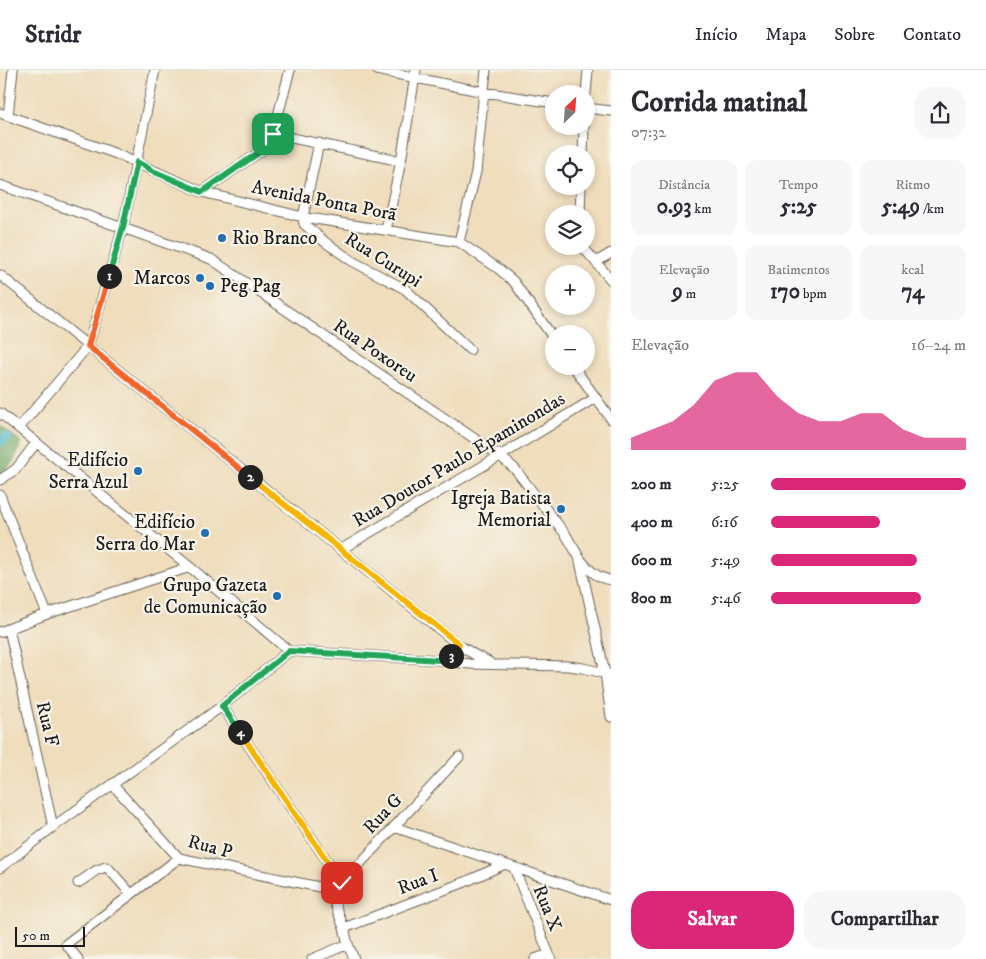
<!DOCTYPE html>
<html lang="pt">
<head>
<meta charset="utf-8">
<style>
	:root { --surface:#fff; --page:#f7f7f7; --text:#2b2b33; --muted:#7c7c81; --line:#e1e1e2; --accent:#db2777 }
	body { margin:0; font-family:"IM FELL DW Pica",serif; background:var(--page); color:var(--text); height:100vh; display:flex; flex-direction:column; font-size:19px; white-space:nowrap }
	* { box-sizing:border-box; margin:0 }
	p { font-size:16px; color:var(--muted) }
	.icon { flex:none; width:28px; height:28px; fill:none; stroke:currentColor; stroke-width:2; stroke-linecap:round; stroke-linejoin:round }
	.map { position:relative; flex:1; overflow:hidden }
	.side { display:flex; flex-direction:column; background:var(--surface); width:375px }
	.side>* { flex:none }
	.needle { width:32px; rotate:25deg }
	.fabs { position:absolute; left:545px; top:15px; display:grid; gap:10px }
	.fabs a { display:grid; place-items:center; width:50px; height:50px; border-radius:50%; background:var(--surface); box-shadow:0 2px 8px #0003; font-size:25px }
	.scale { position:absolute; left:15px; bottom:12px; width:70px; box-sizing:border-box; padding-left:5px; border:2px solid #1c1c1c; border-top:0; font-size:14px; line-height:18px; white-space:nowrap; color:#1c1c1c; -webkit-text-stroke:4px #f7f3e8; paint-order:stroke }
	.pin { position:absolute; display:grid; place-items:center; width:42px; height:42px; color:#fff; margin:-21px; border-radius:10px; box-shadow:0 2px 8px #0006 }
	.km { position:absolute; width:25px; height:25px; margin:-12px; border-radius:50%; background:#222; color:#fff; font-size:14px; line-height:25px; text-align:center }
	.round { display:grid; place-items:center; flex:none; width:52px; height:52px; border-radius:20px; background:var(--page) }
	.headline { display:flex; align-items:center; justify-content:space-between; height:85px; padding:0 20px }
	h1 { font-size:28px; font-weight:700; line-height:38px }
	.metrics { display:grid; grid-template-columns:repeat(3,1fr); gap:8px; height:85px; padding:5px 20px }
	.metrics div { display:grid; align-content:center; border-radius:12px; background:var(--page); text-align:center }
	.metrics b { font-size:21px; font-weight:700 }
	.metrics small { font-size:14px; font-weight:400 }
	.metrics p { font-size:14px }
	.chart { height:140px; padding:10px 20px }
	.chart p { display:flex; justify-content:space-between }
	.chart svg { width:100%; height:90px; margin-top:5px; fill:var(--accent); opacity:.7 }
	.button { display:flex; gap:10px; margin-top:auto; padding:10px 20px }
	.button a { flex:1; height:58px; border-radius:20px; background:var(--accent); color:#fff; font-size:20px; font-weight:700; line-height:58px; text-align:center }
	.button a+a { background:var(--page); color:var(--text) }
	ul { padding:0 20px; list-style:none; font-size:16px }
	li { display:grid; grid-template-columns:80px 60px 1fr; align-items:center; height:38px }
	li i { height:12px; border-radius:6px; background:var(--accent) }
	header { display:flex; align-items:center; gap:30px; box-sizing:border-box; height:70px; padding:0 25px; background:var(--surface); border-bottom:1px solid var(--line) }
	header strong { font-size:24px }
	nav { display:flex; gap:28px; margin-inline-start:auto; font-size:18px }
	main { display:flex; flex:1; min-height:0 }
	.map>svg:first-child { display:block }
</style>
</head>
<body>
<header>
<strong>Stridr</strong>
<nav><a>Início</a><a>Mapa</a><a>Sobre</a><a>Contato</a></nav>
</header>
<main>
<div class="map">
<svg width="611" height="889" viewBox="0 0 611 889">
	<rect width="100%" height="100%" fill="#f7f3e8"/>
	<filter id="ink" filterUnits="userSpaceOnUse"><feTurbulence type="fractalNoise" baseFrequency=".02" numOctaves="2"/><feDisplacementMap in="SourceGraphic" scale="10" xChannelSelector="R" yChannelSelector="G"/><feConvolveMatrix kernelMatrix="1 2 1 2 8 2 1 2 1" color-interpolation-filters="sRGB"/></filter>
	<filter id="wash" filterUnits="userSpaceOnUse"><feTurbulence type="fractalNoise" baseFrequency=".0096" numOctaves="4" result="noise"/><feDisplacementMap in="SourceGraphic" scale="20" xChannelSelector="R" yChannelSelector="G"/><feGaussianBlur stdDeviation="1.12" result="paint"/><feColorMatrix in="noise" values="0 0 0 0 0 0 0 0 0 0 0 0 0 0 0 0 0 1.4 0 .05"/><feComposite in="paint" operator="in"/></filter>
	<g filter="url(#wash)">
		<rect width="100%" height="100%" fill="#efddbc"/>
		<path fill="#73aa67" stroke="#486342" d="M 0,356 L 22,372 L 13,392 L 0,404 Z"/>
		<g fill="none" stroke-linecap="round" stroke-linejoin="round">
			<path stroke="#4bb7c7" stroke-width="10" d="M 0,372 L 7,367"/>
		</g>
	</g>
	<g filter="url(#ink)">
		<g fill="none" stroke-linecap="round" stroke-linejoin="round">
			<defs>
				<path id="minor" d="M 377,0 L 484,22 L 554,33
					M 586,24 L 588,0
					M 586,38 L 611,41
					M 0,43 L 114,83 L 202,122 L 303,147 L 459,172 L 499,199 L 514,212 L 554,269
					M 8,46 L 13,0
					M 273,64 L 401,91
					M 319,73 L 303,147 L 304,154 L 325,172 L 352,191 L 405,219 L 470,280
					M 583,84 L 584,56
					M 0,115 L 211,189 L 500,386 L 515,399 L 566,465 L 579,487 L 605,603 L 611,647
					M 202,122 L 261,81 L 273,64 L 290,0
					M 580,144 L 581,116
					M 386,160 L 401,91 L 416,0
					M 459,172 L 476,102 L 486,0
					M 582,176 L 611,210
					M 596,192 L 611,183
					M 0,205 L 459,575 L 475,585 L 489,592
					M 573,296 L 611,349
					M 0,343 L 190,497 L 289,581
					M 19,358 L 88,276 L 123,157 L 155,0
					M 0,410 L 16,399 L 36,373
					M 0,425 L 47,544
					M 340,480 L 500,386 L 595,328
					M 581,490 C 590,501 597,508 611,510
					M 9,559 L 53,757
					M 0,562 L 47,544 L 190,497
					M 441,590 L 449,587 L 459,575
					M 222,636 L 342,813
					M 112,714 L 179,788 L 329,819
					M 394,757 L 611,830
					M 0,798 L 53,757 L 222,636 L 289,581 L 440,590 L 469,594 L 569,596 L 583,598 L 608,604
					M 514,798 L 551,889
					M 78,813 L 97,800 L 106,797 L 109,799 L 131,824
					M 329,819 L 342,813 L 459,687
					M 329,819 L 344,858 L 348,874 L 354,889
					M 344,858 L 465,812 L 503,795
					M 78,889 L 66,874 L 179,788
					M 312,889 L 348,874
					M 535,889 L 549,884"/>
			</defs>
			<use href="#minor" stroke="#666054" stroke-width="11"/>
			<use href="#minor" stroke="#fff" stroke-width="9"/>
		</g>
	</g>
	<g fill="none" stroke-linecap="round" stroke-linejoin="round" filter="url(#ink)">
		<defs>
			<path id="split-1" d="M 109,206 L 123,157 L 137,92 L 155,102 L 202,122 L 261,81 L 273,64"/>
			<path id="split-2" d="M 109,206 L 88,276 L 250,407"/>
			<path id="split-3" d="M 250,407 L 459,574 L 451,586"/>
			<path id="split-4" d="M 240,662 L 222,636 L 289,581 L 440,590 L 451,586"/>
			<path id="split-5" d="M 240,662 L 342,813"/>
		</defs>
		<use href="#split-1" stroke="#fff" stroke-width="10"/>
		<use href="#split-2" stroke="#fff" stroke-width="10"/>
		<use href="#split-3" stroke="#fff" stroke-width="10"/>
		<use href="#split-4" stroke="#fff" stroke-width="10"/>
		<use href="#split-5" stroke="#fff" stroke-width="10"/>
		<use href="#split-1" stroke="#22a559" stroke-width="6"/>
		<use href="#split-2" stroke="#f0652b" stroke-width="6"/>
		<use href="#split-3" stroke="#f5b400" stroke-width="6"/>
		<use href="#split-4" stroke="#22a559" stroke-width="6"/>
		<use href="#split-5" stroke="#f5b400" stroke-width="6"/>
	</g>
	<g fill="#1f6fb2" stroke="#f7f3e8" stroke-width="2">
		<circle cx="222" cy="168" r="5"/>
		<circle cx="200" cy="208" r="5"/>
		<circle cx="210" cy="216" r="5"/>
		<circle cx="138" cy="401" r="5"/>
		<circle cx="561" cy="439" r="5"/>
		<circle cx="205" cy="463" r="5"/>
		<circle cx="277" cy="526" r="5"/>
	</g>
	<g text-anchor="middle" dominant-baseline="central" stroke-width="4.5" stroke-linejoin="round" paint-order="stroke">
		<g font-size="19" fill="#1c1c1c" stroke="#f7f3e8">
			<text transform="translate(324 131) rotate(11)">Avenida Ponta Porã</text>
			<text transform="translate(383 190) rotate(32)">Rua Curupi</text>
			<text transform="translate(375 281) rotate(34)">Rua Poxoreu</text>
			<text transform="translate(459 390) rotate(-31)">Rua Doutor Paulo Epaminondas</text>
			<text transform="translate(47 654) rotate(77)">Rua F</text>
			<text transform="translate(383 744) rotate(-47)">Rua G</text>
			<text transform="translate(210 777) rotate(15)">Rua P</text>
			<text transform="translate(418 812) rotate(-21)">Rua I</text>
			<text transform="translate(547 838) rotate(68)">Rua X</text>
		</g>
		<g font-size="19" fill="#1c1c1c" stroke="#f7f3e8" text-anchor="end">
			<text x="232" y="168" text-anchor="start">Rio Branco</text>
			<text x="190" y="208">Marcos</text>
			<text x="220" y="216" text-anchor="start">Peg Pag</text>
			<text x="128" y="390">Edifício<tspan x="128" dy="22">Serra Azul</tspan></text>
			<text x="551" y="428">Igreja Batista<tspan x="551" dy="22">Memorial</tspan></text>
			<text x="195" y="452">Edifício<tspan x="195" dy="22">Serra do Mar</tspan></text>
			<text x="267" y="515">Grupo Gazeta<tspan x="267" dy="22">de Comunicação</tspan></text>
		</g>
	</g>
</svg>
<div class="fabs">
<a><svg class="needle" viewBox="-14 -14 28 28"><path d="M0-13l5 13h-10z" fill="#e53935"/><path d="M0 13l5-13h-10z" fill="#7c7c81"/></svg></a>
<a><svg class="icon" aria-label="locate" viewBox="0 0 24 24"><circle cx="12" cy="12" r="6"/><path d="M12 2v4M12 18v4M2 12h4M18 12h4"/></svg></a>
<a><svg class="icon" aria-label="layers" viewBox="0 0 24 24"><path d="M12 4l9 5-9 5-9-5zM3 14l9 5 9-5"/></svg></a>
<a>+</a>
<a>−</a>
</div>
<div class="scale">50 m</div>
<div class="pin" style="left:273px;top:64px;background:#1e9e55"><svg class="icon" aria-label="arrive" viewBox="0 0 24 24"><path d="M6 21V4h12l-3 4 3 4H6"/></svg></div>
<div class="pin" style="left:342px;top:813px;background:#d93025"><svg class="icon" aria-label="check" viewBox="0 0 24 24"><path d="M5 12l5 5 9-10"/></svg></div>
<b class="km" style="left:109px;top:206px">1</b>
<b class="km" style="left:250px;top:407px">2</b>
<b class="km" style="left:451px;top:586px">3</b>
<b class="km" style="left:240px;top:662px">4</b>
</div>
<section class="side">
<div class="headline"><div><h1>Corrida matinal</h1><p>07:32</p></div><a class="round"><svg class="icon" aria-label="share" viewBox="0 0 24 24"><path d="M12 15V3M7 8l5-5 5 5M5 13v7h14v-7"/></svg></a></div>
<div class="metrics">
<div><p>Distância</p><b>0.93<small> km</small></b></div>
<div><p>Tempo</p><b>5:25</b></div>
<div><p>Ritmo</p><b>5:49<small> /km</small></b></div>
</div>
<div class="metrics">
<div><p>Elevação</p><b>9<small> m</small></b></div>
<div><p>Batimentos</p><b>170<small> bpm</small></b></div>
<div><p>kcal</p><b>74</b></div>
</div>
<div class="chart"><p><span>Elevação</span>16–24 m</p>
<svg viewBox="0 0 160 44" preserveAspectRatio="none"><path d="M0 44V38L10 34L20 30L30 22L40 10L50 6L60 6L70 18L80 26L90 30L100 30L110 26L120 26L130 34L140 38L150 38L160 38V44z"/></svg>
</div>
<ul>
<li><b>200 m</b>5:25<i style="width:100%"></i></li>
<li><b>400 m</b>6:16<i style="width:56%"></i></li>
<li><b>600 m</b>5:49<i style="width:75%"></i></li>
<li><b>800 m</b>5:46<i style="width:77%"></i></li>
</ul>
<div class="button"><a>Salvar</a><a>Compartilhar</a></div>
</section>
</main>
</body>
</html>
